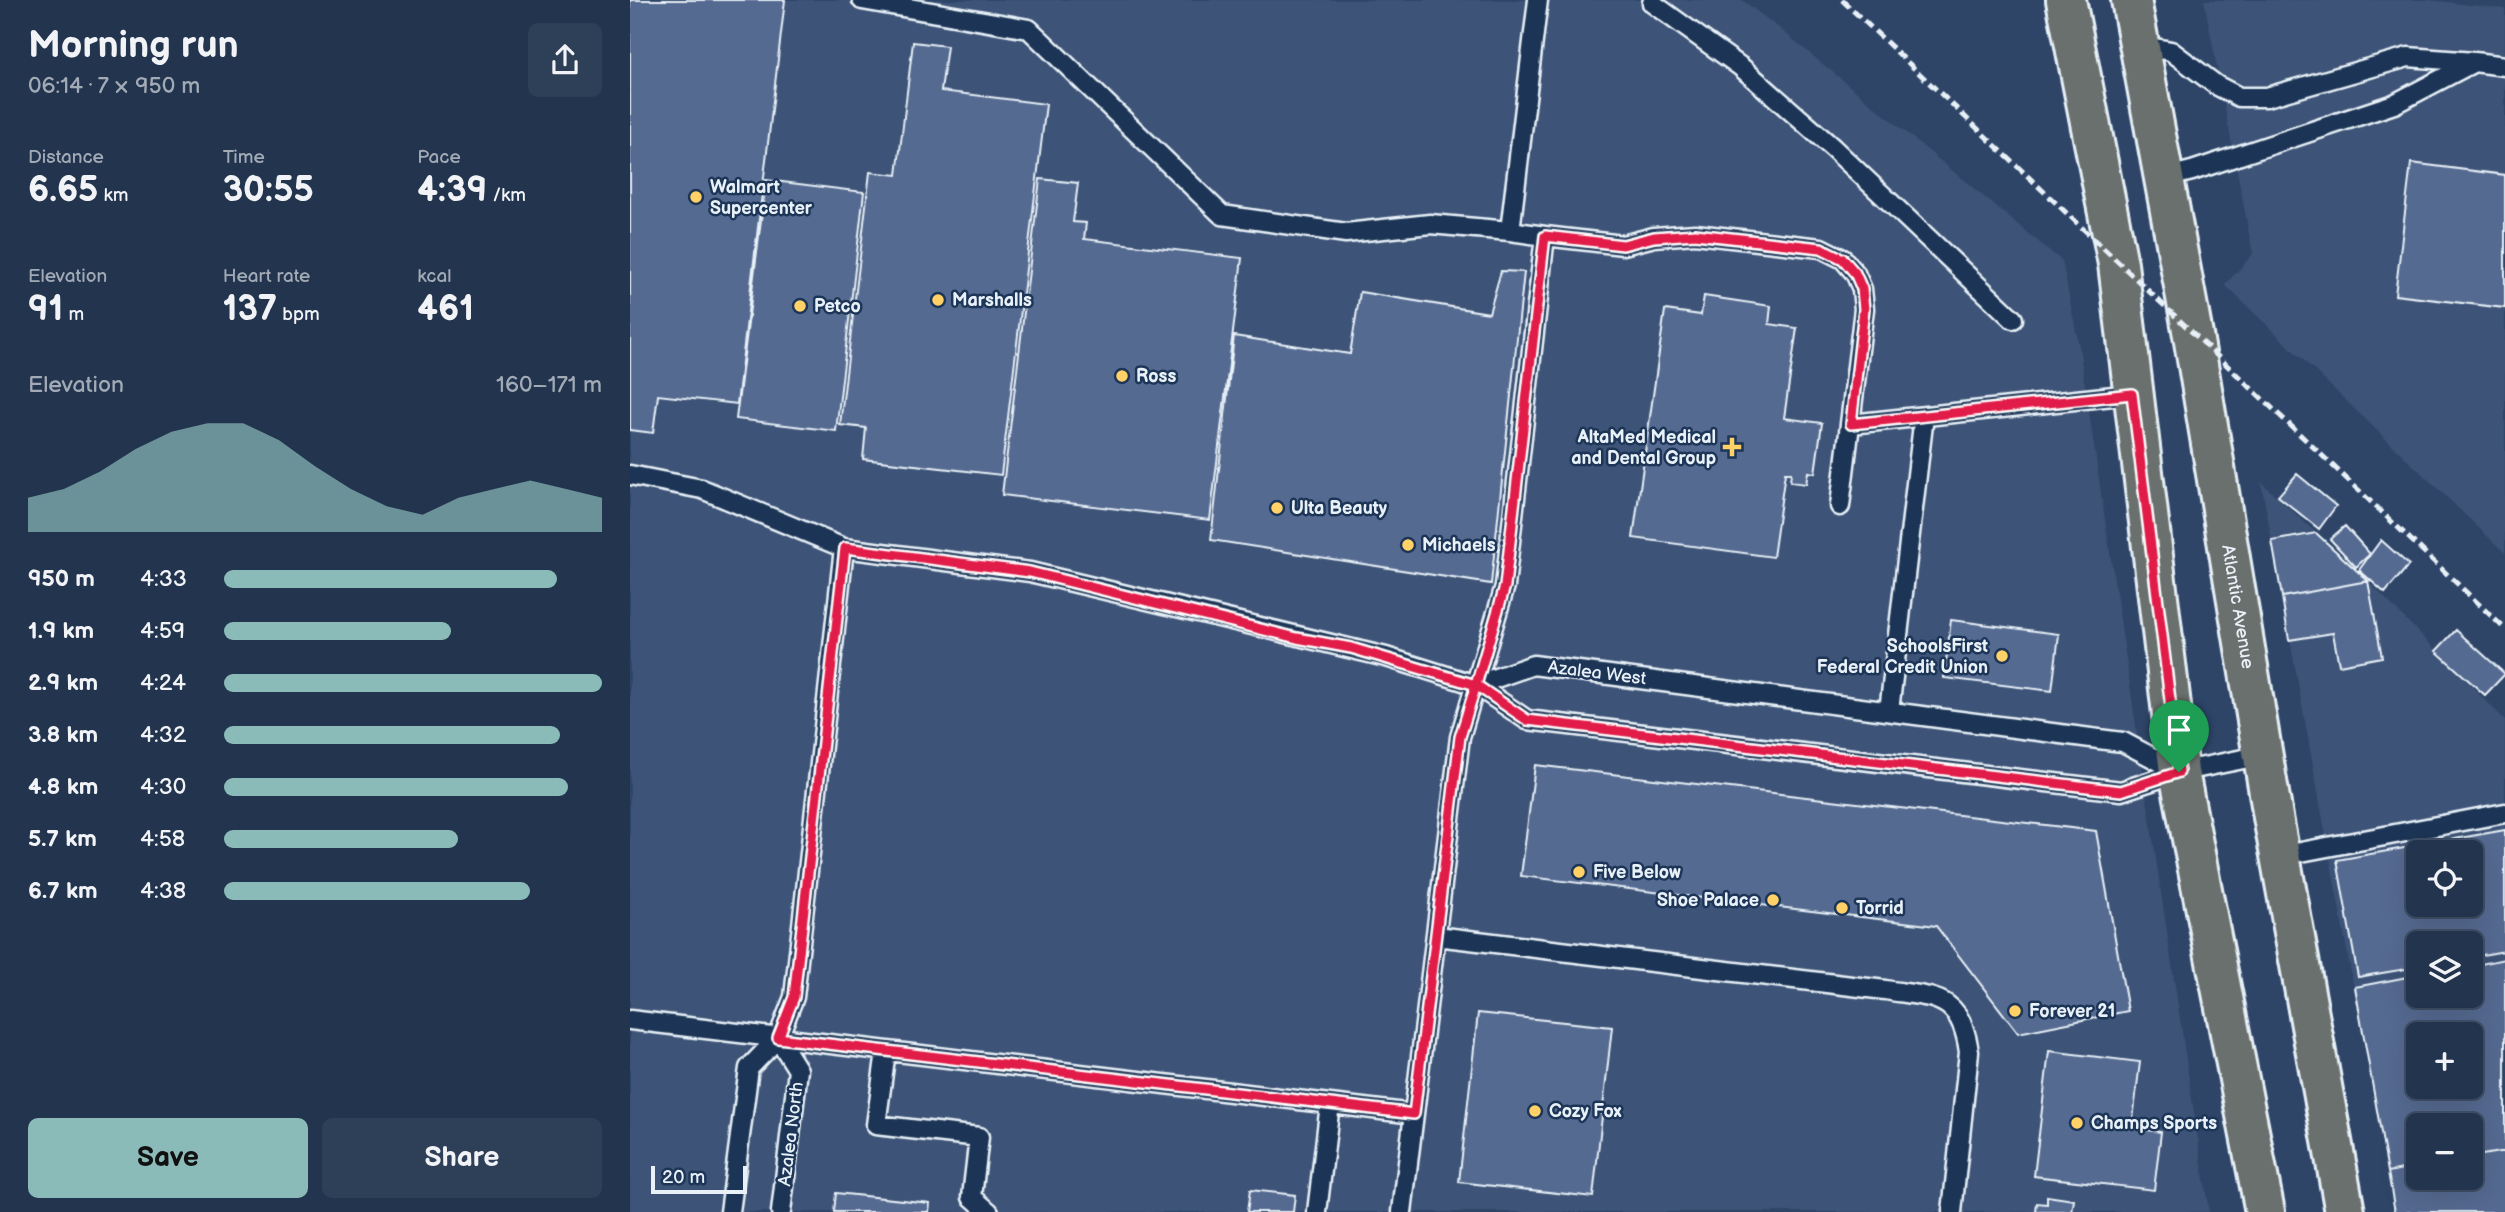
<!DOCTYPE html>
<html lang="en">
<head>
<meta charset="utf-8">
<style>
	:root { --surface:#22344e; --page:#2e3f58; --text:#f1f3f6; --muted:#a2aab6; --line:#3f4f66; --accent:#8bbbb9 }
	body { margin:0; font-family:"Balsamiq Sans",sans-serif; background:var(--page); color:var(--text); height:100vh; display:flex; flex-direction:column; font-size:26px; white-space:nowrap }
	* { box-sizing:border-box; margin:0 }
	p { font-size:23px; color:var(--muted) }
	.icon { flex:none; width:38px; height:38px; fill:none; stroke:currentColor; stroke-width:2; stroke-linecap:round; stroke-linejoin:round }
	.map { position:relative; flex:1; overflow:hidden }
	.details { display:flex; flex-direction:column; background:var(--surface); width:630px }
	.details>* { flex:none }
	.controls { position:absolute; left:1776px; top:840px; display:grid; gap:14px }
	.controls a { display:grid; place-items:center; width:77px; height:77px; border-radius:10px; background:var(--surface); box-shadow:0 7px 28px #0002,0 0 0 2px var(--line); font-size:35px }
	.scale { position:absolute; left:21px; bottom:18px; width:96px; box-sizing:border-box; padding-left:7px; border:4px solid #e8f1f8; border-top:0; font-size:19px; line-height:24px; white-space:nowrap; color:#e8f1f8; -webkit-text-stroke:5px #1d3557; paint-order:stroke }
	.pin { position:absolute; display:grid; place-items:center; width:60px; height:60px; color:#fff; margin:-72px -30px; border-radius:50% 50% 50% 0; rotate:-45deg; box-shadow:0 0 7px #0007 }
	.pin .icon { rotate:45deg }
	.round { display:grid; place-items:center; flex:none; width:74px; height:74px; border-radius:10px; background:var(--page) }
	.headline { display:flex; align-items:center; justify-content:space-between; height:119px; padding:0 28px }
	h1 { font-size:38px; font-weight:700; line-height:52px }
	.stats { display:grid; grid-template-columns:repeat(3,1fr); gap:10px; height:119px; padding:7px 28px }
	.stats div { display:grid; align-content:center }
	.stats b { font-size:35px; font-weight:700 }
	.stats small { font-size:19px; font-weight:400 }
	.stats p { font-size:19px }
	.chart { height:196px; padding:14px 28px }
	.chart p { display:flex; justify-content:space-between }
	.chart svg { width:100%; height:126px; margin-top:7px; fill:var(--accent); opacity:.7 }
	.action { display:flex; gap:14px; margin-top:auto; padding:14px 28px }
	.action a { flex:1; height:80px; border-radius:10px; background:var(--accent); color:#111; font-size:28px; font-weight:700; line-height:80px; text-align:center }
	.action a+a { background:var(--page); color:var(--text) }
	ul { padding:0 28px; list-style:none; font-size:23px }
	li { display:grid; grid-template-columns:112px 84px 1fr; align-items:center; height:52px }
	li i { height:18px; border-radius:9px; background:var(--accent) }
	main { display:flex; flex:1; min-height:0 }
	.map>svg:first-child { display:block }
</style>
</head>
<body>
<main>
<section class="details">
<div class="headline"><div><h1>Morning run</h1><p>06:14 · 7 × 950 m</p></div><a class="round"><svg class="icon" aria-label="share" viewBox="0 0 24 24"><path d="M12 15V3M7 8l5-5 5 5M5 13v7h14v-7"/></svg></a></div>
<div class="stats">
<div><p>Distance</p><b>6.65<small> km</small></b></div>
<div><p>Time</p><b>30:55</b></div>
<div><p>Pace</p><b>4:39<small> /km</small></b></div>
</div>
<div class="stats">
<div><p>Elevation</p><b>91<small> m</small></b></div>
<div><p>Heart rate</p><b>137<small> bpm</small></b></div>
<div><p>kcal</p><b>461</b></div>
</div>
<div class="chart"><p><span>Elevation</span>160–171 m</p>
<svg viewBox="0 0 160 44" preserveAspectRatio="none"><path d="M0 44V32L10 29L20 23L30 15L40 9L50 6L60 6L70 12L80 21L90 29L100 35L110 38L120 32L130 29L140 26L150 29L160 32V44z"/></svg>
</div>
<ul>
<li><b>950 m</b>4:33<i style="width:88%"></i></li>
<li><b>1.9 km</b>4:59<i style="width:60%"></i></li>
<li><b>2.9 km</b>4:24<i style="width:100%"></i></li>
<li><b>3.8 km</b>4:32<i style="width:89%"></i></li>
<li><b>4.8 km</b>4:30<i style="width:91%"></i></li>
<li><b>5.7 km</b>4:58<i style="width:62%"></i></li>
<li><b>6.7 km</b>4:38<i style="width:81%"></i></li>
</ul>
<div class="action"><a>Save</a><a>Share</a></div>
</section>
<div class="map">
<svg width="1875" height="1212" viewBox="0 0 1875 1212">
	<rect width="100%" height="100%" fill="#2e4568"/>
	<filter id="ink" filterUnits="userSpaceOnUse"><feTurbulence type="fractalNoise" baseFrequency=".0143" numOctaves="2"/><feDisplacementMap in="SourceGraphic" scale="14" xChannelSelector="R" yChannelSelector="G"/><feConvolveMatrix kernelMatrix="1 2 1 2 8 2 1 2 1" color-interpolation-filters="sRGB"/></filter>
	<g filter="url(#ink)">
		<path fill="#3d5377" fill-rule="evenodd" d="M 0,0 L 1112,0 L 1154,32 L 1432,261 L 1449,346 L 1579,1212 L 0,1212 Z
			M 1574,0 L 1799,0 L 1875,9 L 1875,553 L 1595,285 L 1623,254 Z
			M 1631,482 L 1738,581 L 1875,720 L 1875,1212 L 1765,1212 ZM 1788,852 L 1841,852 L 1841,905 L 1788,905 ZM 1788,943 L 1841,943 L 1841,996 L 1788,996 ZM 1788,1034 L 1841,1034 L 1841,1087 L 1788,1087 ZM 1788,1125 L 1841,1125 L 1841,1178 L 1788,1178 Z"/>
		<path fill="#556a91" stroke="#e8f1f8" stroke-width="2" fill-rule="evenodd" d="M 0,0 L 155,0 L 107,404 L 28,395 L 23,433 L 0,430 Z
			M 283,42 L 317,46 L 311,91 L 416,104 L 371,475 L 233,459 L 236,428 L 210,425 L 240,172 L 267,175 Z
			M 1781,163 L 1875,175 L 1875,308 L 1765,295 Z
			M 410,179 L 448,183 L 443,222 L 456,223 L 454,239 L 612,258 L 580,520 L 372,495 Z
			M 136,180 L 234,192 L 206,431 L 106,419 Z
			M 871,271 L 894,272 L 861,584 L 581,540 L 604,336 L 720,354 L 730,292 L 859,313 Z
			M 1074,296 L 1141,306 L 1139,324 L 1167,328 L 1154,418 L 1192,423 L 1185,473 L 1178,472 L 1176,484 L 1160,482 L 1161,473 L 1155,473 L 1143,557 L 1003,538 L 1035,310 L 1071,315 Z
			M 1667,474 L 1706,506 L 1689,529 L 1648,496 Z
			M 1715,526 L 1740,554 L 1726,567 L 1700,539 Z
			M 1686,533 L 1738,581 L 1652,597 L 1642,541 Z
			M 1751,540 L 1779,565 L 1755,593 L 1729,570 Z
			M 1738,581 L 1752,657 L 1709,665 L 1703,633 L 1659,640 L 1652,597 Z
			M 1321,620 L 1429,634 L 1422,691 L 1314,678 Z
			M 1826,630 L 1875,674 L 1855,695 L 1806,651 Z
			M 905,765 L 1466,831 L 1498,1011 L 1388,1033 L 1306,926 L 891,876 Z
			M 1875,830 L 1875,951 L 1841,957 L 1841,943 L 1788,943 L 1788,967 L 1728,977 L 1707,860 ZM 1788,852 L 1841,852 L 1841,905 L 1788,905 Z
			M 1875,959 L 1875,1151 L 1841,1157 L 1841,1125 L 1788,1125 L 1788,1166 L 1758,1172 L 1725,987 L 1788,975 L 1788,996 L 1841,996 L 1841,966 ZM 1788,1034 L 1841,1034 L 1841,1087 L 1788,1087 Z
			M 848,1013 L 982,1027 L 963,1197 L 829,1182 Z
			M 1419,1051 L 1510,1062 L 1502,1128 L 1531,1132 L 1524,1190 L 1404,1176 Z
			M 1875,1151 L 1875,1212 L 1765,1212 L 1758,1172 L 1788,1166 L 1788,1178 L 1841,1178 L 1841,1157 Z
			M 620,1190 L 665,1195 L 663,1212 L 617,1212 Z
			M 206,1193 L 300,1203 L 299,1212 L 204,1212 Z
			M 1417,1196 L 1444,1200 L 1442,1212 L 1406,1212 L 1407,1203 L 1417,1204 Z"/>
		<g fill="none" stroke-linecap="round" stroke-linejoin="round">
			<defs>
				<path id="lane" d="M 232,0 L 399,29 L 592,215 L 716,233 L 800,224 L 880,231
					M 1022,3 L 1111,67 L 1203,148 L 1383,319
					M 1509,45 L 1541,51 L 1586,85 L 1609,97 L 1637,97 L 1778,57 L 1844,62 L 1764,104 L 1562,171 L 1534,178
					M 1844,62 L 1875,66
					M 915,236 L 993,245 L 1024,237 L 1065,234 L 1191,248 L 1213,259 L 1225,273 L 1232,289 L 1234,309 L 1210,506
					M 1221,424 L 1502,394
					M 0,475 L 72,489 L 214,548 L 400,572 L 756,657 L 846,685 L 897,720 L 1491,791 L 1549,772 L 1633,755
					M 846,685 L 903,665 L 1484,741 L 1493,742 L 1548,771
					M 1259,711 L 1294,416
					M 1650,856 L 1875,813
					M 806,936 L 1255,990 C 1304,998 1331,993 1339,1052 L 1322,1212
					M 0,1020 L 784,1114
					M 148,1038 L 168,1070 L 151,1212
					M 256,1051 L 246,1125 L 349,1137 L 342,1197 L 359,1212
					M 100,1212 L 119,1068 L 148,1038 L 164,997 L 214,548
					M 687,1212 L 700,1104
					M 772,1212 L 830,737 L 875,586 L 915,236 L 880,231 L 908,0"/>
				<g id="primary">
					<path d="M 1436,0 L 1488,264 L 1549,772 L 1635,1212"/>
					<path id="s1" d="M 1501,0 L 1563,335 L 1643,817 L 1715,1212"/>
				</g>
			</defs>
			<use href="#lane" stroke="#e8f1f8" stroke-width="23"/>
			<use href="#primary" stroke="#e8f1f8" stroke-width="44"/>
			<use href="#lane" stroke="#1d3557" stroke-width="18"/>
			<use href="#primary" stroke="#6a706d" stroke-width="38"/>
			<path stroke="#e8f1f8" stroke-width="5" stroke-dasharray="10 5" stroke-linecap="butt" d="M 1212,0 L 1875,629"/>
		</g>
	</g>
	<g fill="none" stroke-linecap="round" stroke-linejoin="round" filter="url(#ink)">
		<defs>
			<path id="route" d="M 1549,772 L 1502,394 L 1221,424 L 1234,309 L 1232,289 L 1225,273 L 1213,259 L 1191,248 L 1065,234 L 1024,237 L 993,245 L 915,236 L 875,586 L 846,685 L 721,648 L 667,638 L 400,572 L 215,548 L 164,997 L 148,1038 L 784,1114 L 830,737 L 846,685 L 897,720 L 1491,791 L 1549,772"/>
		</defs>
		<use href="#route" stroke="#fff" stroke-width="14"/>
		<use href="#route" stroke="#e11d48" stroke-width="9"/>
	</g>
	<g fill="#ffd166" stroke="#1d3557" stroke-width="2.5">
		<circle cx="66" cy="197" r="7"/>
		<circle cx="308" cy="300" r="7"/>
		<circle cx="170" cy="306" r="7"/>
		<circle cx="492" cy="376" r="7"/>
		<path d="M1098.5 436.5h7v7h7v7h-7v7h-7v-7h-7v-7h7z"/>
		<circle cx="647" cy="508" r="7"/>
		<circle cx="778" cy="545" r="7"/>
		<circle cx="1372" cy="656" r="7"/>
		<circle cx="949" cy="872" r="7"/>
		<circle cx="1143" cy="900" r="7"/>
		<circle cx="1212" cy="908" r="7"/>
		<circle cx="1385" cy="1011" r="7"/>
		<circle cx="905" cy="1111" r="7"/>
		<circle cx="1447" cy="1123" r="7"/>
	</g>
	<g text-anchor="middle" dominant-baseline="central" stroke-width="5" stroke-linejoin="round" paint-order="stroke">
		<g font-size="18" font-weight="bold" fill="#e8f1f8" stroke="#1d3557" text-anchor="start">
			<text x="80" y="187">Walmart<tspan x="80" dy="21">Supercenter</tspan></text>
			<text x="322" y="300">Marshalls</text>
			<text x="184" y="306">Petco</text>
			<text x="506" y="376">Ross</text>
			<text x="1086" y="437" text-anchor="end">AltaMed Medical<tspan x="1086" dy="21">and Dental Group</tspan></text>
			<text x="661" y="508">Ulta Beauty</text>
			<text x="792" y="545">Michaels</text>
			<text x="1358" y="646" text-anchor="end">SchoolsFirst<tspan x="1358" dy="21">Federal Credit Union</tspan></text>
			<text x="963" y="872">Five Below</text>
			<text x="1129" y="900" text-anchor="end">Shoe Palace</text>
			<text x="1226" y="908">Torrid</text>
			<text x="1399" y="1011">Forever 21</text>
			<text x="919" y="1111">Cozy Fox</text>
			<text x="1461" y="1123">Champs Sports</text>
		</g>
		<g font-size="18" fill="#e8f1f8" stroke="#1d3557">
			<text stroke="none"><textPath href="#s1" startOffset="616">Atlantic Avenue</textPath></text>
			<text transform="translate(967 673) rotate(7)">Azalea West</text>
			<text transform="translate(161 1134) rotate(-83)">Azalea North</text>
		</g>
	</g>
</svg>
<div class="controls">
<a><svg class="icon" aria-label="locate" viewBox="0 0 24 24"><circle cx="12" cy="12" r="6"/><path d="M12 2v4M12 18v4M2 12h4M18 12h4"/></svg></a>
<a><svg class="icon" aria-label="layers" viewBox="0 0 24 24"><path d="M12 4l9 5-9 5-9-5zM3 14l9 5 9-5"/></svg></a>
<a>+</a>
<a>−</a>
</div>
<div class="scale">20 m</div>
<div class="pin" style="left:1549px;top:772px;background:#1e9e55"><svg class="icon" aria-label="arrive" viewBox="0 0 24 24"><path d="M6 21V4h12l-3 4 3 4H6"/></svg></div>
</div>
</main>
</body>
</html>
